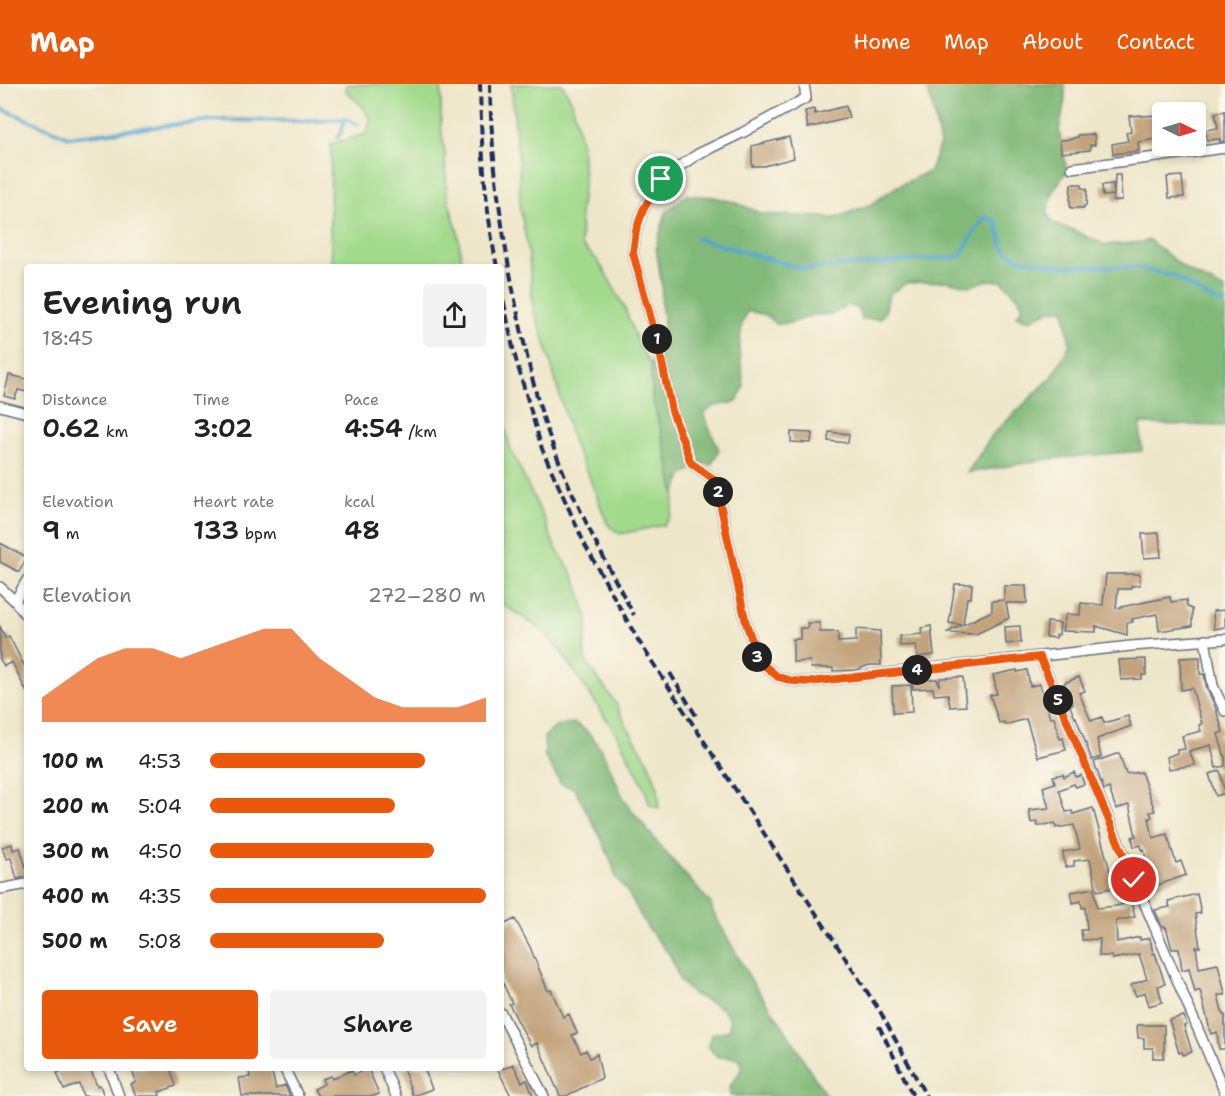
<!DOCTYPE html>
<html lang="en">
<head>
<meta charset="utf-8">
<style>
	:root { --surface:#fff; --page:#f2f2f2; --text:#222; --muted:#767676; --accent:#ea580c }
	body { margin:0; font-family:"Shantell Sans",sans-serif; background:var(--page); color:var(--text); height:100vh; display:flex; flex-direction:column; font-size:22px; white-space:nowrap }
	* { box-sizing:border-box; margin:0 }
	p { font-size:20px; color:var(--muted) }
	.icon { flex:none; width:33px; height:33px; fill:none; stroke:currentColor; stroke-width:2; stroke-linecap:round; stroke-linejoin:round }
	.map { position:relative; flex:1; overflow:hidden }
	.panel { position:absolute; left:24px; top:180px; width:480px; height:807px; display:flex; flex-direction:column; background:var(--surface); border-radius:6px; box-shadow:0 3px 9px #0003 }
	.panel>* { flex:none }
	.needle { width:39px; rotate:95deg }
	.fabs { position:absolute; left:1152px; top:18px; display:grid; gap:12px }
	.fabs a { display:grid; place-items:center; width:54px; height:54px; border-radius:6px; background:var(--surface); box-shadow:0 3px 9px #0003; font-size:30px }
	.pin { position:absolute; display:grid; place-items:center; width:51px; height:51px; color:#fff; margin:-26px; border:3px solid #fff; border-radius:50%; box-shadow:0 2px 6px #0007 }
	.km { position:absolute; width:30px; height:30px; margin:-15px; border-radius:50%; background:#222; color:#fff; font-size:16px; line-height:30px; text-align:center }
	.round { display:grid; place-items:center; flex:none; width:63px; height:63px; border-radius:6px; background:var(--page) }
	.overview { display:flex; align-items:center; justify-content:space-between; height:102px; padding:0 18px }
	h1 { font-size:33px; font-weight:600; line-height:45px }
	.metrics { display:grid; grid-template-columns:repeat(3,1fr); gap:9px; height:102px; padding:6px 18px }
	.metrics div { display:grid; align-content:center }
	.metrics b { font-size:26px; font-weight:600 }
	.metrics small { font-size:16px; font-weight:400 }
	.metrics p { font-size:16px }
	.chart { height:168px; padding:12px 18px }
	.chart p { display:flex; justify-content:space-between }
	.chart svg { width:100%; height:108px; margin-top:6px; fill:var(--accent); opacity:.7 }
	.cta { display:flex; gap:12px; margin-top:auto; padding:12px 18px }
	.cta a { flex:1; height:69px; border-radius:6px; background:var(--accent); color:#fff; font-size:24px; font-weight:600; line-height:69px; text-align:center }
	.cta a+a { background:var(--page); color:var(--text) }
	ul { padding:0 18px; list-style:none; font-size:20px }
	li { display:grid; grid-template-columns:96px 72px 1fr; align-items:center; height:45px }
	li i { height:15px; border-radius:8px; background:var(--accent) }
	header { display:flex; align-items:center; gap:36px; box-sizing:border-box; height:84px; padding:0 30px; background:var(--accent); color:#fff }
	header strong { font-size:28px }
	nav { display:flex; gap:33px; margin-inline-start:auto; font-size:21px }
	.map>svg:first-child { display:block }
</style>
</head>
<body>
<header>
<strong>Map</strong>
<nav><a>Home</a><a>Map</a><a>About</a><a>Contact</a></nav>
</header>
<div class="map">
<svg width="1225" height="1012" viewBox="0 0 1225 1012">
	<rect width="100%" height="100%" fill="#fbf7ec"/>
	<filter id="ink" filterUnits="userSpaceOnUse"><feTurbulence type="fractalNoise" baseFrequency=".0167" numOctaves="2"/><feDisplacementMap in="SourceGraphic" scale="12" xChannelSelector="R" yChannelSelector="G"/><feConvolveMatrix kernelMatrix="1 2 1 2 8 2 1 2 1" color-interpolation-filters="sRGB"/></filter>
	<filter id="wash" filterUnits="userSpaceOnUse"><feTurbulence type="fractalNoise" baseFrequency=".008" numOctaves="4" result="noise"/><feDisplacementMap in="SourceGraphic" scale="24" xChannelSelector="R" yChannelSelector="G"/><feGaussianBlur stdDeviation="1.35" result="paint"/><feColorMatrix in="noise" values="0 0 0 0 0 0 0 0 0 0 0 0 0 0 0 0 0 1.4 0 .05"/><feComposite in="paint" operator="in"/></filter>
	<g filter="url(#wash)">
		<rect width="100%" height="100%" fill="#eee6c8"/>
		<path fill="#a2da8c" stroke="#5e8475" stroke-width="1.5" d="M 346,0 L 441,0 L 441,42 L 445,71 L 447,112 L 457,145 L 463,183 L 332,183 L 330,145 L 331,60 L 366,50 L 371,36 L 363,23 L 346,7 Z
			M 511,0 L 562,0 L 572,18 L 582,62 L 584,95 L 580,129 L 581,161 L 597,176 L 603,185 L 624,222 L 639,263 L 651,281 L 652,313 L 666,367 L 675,411 L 671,432 L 664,441 L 620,450 L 608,441 L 590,395 L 573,359 L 543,252 L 533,224 L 529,172 L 520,123 L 519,81 Z
			M 501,329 L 511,366 L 544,435 L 555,463 L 572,489 L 580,508 L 588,537 L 584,566 L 585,576 L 616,620 L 625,639 L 647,675 L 658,704 L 659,724 L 650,721 L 643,700 L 617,651 L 562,569 L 541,545 L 501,519 Z"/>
		<path fill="#81ba78" stroke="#4e746b" stroke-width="1.5" d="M 925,0 L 1065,0 L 1065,16 L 1059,47 L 1067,87 L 1054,105 L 1047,128 L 1053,139 L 1073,146 L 1105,161 L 1142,158 L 1149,156 L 1187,186 L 1225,206 L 1225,342 L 1140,340 L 1142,367 L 1056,374 L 967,389 L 993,350 L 1052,293 L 1070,260 L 1064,225 L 1051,226 L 1030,236 L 1017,232 L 1023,222 L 1018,213 L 1002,197 L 988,196 L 970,202 L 946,197 L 906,199 L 889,210 L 885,229 L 879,235 L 862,235 L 857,224 L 847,221 L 834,230 L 813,231 L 791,239 L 776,240 L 766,231 L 748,227 L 742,239 L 739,266 L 744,302 L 737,318 L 714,322 L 703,330 L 719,366 L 711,381 L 701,379 L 681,393 L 675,411 L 666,367 L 652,313 L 651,281 L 661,254 L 664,237 L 661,220 L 662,203 L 656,163 L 666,128 L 687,111 L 714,113 L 737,119 L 762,130 L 835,134 L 872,120 L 896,103 L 930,87 L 940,60 L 932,20 Z
			M 573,639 C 599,647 612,691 623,713 C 628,723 636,731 642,739 C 663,768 688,793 711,820 L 713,828 L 754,901 L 783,942 L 826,1012 L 730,1012 L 729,1004 L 741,986 L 741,975 C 723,970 718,980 708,961 L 712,950 L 729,946 L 729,933 L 721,924 L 693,910 L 680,897 L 670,871 L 647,843 L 627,807 L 616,794 L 613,782 L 602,756 L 574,704 L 561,700 L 545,672 L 544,653 L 557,642 Z"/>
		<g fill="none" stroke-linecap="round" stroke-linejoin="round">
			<path stroke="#55a6cf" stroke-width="4" d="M 0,24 L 69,53 L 213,36 L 307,37 L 345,35 L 358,41
				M 337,54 L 341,49 L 344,36
				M 696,154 L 804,185 L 959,173 L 984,133 L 996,137 L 1003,163 L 1017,174 L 1060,182 L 1135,183 L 1174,192 L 1208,214 L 1225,220"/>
		</g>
		<g id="blocks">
			<path fill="#c2a37b" d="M 846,22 L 849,34 L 808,44 L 805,27 L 814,25 L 815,30 Z
				M 1225,27 L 1225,57 L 1220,58 L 1220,55 L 1207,56 L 1205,46 L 1218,44 L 1215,29 Z
				M 1141,31 L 1141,32 L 1158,31 L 1158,34 L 1162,33 L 1162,54 L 1138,58 L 1139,67 L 1113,70 L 1112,60 L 1128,57 L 1126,49 L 1131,48 L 1129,32 Z
				M 1094,50 L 1095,61 L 1090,61 L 1090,66 L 1061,69 L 1060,56 L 1073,55 L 1073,54 L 1078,53 L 1078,51 Z
				M 789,53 L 794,74 L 764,82 L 752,82 L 752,62 Z
				M 1115,91 L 1120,91 L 1122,116 L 1113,117 L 1114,111 L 1103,112 L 1102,101 L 1113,100 L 1114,110 Z
				M 1182,92 L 1184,113 L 1169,114 L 1167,93 Z
				M 1071,100 L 1082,100 L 1082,104 L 1087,105 L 1086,122 L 1084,122 L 1084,124 L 1071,124 L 1070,121 Z
				M 9,291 L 27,295 L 27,308 L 18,306 L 15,315 L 4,312 Z
				M 791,348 L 812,349 L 811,359 L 791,358 Z
				M 829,348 L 849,350 L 848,359 L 828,357 Z
				M 1159,449 L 1161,473 L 1144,474 L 1142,450 Z
				M 0,459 L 27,473 L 19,488 L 0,478 Z
				M 1106,490 L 1140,490 L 1140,501 L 1131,502 L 1131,505 L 1118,505 L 1116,524 L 1170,513 L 1171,518 L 1186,516 L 1187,523 L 1192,525 L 1192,542 L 1159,547 L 1157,530 L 1132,535 L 1133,538 L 1127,539 L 1127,551 L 1096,542 L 1096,548 L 1062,547 L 1066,530 L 1080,531 L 1081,519 L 1103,521 Z
				M 955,500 L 972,500 L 971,514 L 967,514 L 963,541 L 949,539 Z
				M 1004,502 L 1026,502 L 1027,519 L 1006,519 L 1009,534 L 976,550 L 946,549 L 992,527 L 992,517 L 1004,516 Z
				M 1225,526 L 1225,543 L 1214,545 L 1213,527 Z
				M 1047,538 L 1060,539 L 1059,551 L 1056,551 L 1056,554 L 1046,553 Z
				M 807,539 L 820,539 L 820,548 L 838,548 L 838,558 L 856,557 L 856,545 L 880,547 L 881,581 L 869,581 L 856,586 L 833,587 L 833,584 L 811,584 L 810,577 L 793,578 L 793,555 L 800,555 L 800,544 L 808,544 Z
				M 0,542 L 5,554 L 9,552 L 24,581 L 27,580 L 27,609 L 12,578 L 4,582 L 0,575 Z
				M 931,542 L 934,571 L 917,573 L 916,561 L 900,562 L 899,552 L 922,550 L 921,544 Z
				M 1020,542 L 1021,558 L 1006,560 L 1005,543 Z
				M 1200,573 L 1200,590 L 1204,590 L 1207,605 L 1215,622 L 1223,648 L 1218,650 L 1225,674 L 1225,682 L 1216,684 L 1211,661 L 1189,667 L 1195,681 L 1169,685 L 1167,673 L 1177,669 L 1177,666 L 1185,665 L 1182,652 L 1201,647 L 1199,641 L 1202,640 L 1192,604 L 1181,606 L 1180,574 Z
				M 1146,575 L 1146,591 L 1142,591 L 1142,595 L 1121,596 L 1119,576 Z
				M 1017,586 L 1017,588 L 1027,586 L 1030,602 L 1040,600 L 1050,634 L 1054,633 L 1060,655 L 1063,654 L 1066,666 L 1038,673 L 1026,635 L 1005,641 L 1004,638 L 999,639 L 990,611 L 997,610 L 993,591 Z
				M 923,592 L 923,596 L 937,595 L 939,602 L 940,594 L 963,593 L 966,622 L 950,623 L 948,610 L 934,611 L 933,604 L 913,605 L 912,593 Z
				M 1079,593 L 1085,607 L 1079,609 L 1091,637 L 1102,633 L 1104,639 L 1128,632 L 1131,642 L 1097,655 L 1101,673 L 1092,676 L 1076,633 L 1075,634 L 1070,622 L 1073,620 L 1064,599 Z
				M 911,601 L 912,628 L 893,629 L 892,602 Z
				M 1119,669 L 1126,690 L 1141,688 L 1155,727 L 1150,728 L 1152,733 L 1149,734 L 1153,754 L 1167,750 L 1176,779 L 1181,777 L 1186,791 L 1147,805 L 1141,790 L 1148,786 L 1144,765 L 1142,766 L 1141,761 L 1134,763 L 1132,753 L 1136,752 L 1129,721 L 1116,725 L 1109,704 L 1104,706 L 1094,678 Z
				M 1220,687 L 1225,709 L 1216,712 L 1209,690 Z
				M 1074,688 L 1076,693 L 1081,691 L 1084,700 L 1076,703 L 1074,700 L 1059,706 L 1066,728 L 1072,727 L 1073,730 L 1093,724 L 1110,787 L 1114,786 L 1118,803 L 1097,807 L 1090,775 L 1074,777 L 1074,782 L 1065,783 L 1063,768 L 1080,765 L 1074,741 L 1056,744 L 1055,739 L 1037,742 L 1037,738 L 1031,739 L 1029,726 L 1049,724 L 1043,703 L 1055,699 L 1053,692 L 1063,690 L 1064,693 Z
				M 12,760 L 13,766 L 20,764 L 27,787 L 27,793 L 17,795 L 11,774 L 6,775 L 2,763 Z
				M 1094,804 L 1097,824 L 1116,822 L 1131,818 L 1135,833 L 1116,837 L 1117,858 L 1140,853 L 1140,856 L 1150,854 L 1153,870 L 1155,869 L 1165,900 L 1158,902 L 1162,918 L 1149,922 L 1145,908 L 1136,912 L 1131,901 L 1147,895 L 1139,870 L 1112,875 L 1112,872 L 1099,872 L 1100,855 L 1082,856 L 1081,846 L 1087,846 L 1085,823 L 1082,824 L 1081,817 L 1073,819 L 1071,808 Z
				M 1197,810 L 1201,829 L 1195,830 L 1200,863 L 1196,863 L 1199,884 L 1218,880 L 1225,909 L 1225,911 L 1218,911 L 1223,931 L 1225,931 L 1225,965 L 1219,965 L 1217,948 L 1211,950 L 1200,906 L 1195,908 L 1189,884 L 1182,886 L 1179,865 L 1172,865 L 1166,843 L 1162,843 L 1155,826 L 1170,823 L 1168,817 Z
				M 515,835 L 530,863 L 548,907 L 551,906 L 563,933 L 569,930 L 577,949 L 572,951 L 581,969 L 586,966 L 590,974 L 597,970 L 602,994 L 566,1012 L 560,1012 L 537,959 L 531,962 L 509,920 L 512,919 L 501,895 L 501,842 Z
				M 1184,932 L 1187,941 L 1184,942 L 1192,968 L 1183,971 L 1182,968 L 1179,969 L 1169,936 Z
				M 1137,941 L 1164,941 L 1164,974 L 1153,974 L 1153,964 L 1144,964 L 1144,954 L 1138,954 Z
				M 513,980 L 522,998 L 527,996 L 533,1012 L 511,1012 L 497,984 L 505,984 Z
				M 70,984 L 90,984 L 97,1002 L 100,1001 L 104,1012 L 83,1012 L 79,1000 L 64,1006 L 57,989 Z
				M 131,984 L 170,984 L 176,1002 L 159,1008 L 160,1012 L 136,1012 L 131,1000 L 136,998 Z
				M 248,984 L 271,984 L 276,1005 L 285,1001 L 290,1012 L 242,1012 L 239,994 L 250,993 Z
				M 368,984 L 379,1010 L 374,1012 L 318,1012 L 314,1005 L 324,1000 L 322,995 L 331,992 L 332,995 L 352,986 L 354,991 Z
				M 403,984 L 424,984 L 432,1005 L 413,1012 Z"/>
		</g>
	</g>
	<g filter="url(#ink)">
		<use href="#blocks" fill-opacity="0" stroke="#656f83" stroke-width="1.5"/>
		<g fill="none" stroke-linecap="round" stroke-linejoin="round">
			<defs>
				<path id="minor" d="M 804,0 L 806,14 L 742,49 L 698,70 L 661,95 L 643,126 L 636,147 L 633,169 L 659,264 L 672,327 L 691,379 L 715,396 L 746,539 L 759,577 L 778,593 L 793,597 L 809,598 L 1131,562 L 1225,555
					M 1072,84 L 1225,64
					M 0,322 L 27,329
					M 0,503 L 15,517 L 27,533
					M 15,517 L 27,496
					M 1205,556 L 1213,602 L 1225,627
					M 1040,573 L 1225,1009
					M 0,805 L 27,800
					M 501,929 L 544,1012
					M 109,984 L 119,1012
					M 284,984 L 298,1012
					M 384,984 L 396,1012"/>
			</defs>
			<use href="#minor" stroke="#656f83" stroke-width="12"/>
			<use href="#minor" stroke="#fff" stroke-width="9"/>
			<path stroke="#1b2f5e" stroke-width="4" stroke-dasharray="9 4.5" stroke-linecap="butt" d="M 480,0 C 481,61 485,123 497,183
				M 490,0 C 491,76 502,151 517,226 C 526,269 537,321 553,362 C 575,420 604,476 634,531
				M 501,204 L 514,269 L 542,365 L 585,461 L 638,556 L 881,929 L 926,1012
				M 670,589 L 698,635
				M 879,942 L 913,1012"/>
		</g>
	</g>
	<g fill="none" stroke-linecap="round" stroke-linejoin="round" filter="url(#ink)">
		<defs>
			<path id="route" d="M 661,95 L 643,126 L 636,147 L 633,169 L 659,264 L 672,327 L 691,379 L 715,396 L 746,539 L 759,577 L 778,593 L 793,597 L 809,598 L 1040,573 L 1134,796"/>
		</defs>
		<use href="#route" stroke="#fff" stroke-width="12"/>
		<use href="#route" stroke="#ea580c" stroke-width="8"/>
	</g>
</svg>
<div class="fabs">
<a><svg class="needle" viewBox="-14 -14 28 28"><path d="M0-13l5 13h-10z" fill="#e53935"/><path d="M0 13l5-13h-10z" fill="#767676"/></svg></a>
</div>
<div class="pin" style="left:661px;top:95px;background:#1e9e55"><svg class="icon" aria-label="arrive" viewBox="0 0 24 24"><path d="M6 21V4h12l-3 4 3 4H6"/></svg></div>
<div class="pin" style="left:1134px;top:796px;background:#d93025"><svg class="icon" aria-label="check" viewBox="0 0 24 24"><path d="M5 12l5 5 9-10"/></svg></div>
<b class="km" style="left:657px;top:255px">1</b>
<b class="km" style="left:718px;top:408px">2</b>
<b class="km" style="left:757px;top:573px">3</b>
<b class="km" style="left:917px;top:586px">4</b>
<b class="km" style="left:1058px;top:616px">5</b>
<section class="panel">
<div class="overview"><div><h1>Evening run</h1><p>18:45</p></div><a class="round"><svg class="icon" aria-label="share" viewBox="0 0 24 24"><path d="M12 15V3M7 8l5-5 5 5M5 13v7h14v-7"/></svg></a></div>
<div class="metrics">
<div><p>Distance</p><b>0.62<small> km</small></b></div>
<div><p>Time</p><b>3:02</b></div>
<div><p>Pace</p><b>4:54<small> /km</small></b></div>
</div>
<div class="metrics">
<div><p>Elevation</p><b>9<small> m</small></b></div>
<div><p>Heart rate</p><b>133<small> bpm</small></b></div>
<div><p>kcal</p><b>48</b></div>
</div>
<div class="chart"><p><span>Elevation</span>272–280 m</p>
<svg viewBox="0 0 160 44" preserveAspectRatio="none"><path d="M0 44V34L10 26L20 18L30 14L40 14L50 18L60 14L70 10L80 6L90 6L100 18L110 26L120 34L130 38L140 38L150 38L160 34V44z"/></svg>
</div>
<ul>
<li><b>100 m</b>4:53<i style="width:78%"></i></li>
<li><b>200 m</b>5:04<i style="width:67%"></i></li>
<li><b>300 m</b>4:50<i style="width:81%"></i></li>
<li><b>400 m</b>4:35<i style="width:100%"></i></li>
<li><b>500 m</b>5:08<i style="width:63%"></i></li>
</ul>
<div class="cta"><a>Save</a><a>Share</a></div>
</section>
</div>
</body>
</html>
